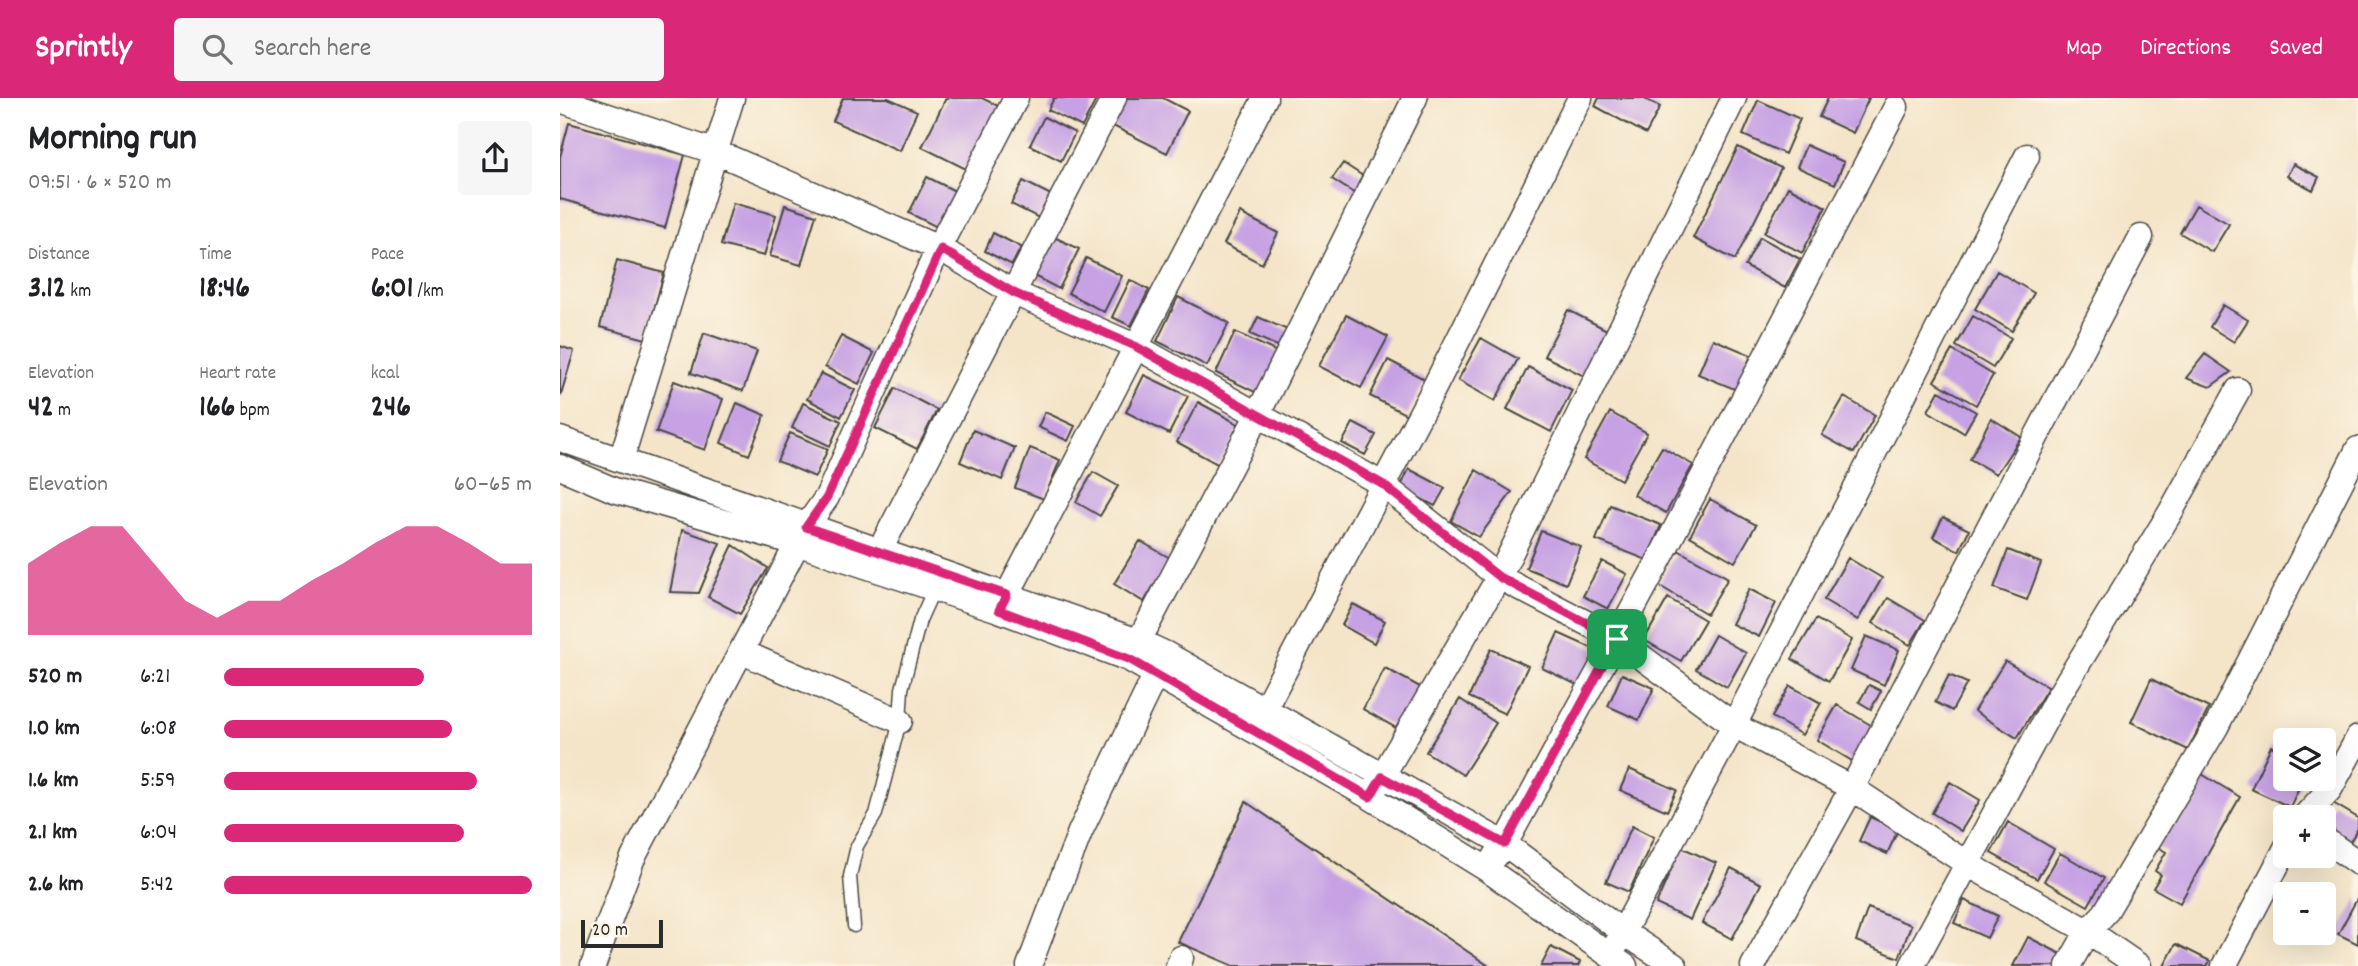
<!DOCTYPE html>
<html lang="en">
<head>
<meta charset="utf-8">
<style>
	:root { --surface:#fff; --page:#f6f6f6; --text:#202124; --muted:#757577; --accent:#db2777 }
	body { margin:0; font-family:Dekko,sans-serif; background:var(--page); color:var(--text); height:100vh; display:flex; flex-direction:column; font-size:26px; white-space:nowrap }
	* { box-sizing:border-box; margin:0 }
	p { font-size:23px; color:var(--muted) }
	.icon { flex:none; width:38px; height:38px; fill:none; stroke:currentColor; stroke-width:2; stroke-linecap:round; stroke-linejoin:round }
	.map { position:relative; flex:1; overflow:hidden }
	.side { display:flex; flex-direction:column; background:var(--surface); width:560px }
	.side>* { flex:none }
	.fabs { position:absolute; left:1713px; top:630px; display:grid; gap:14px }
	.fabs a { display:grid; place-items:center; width:63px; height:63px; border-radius:7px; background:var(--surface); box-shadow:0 7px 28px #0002; font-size:35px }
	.scale { position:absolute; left:21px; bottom:18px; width:82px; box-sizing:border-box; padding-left:7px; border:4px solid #2b2b2b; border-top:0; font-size:19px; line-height:24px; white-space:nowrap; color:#2b2b2b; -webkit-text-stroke:5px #fcf5e5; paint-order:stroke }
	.pin { position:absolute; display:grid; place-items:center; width:60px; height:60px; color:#fff; margin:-30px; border-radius:14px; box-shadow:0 4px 10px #0006 }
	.round { display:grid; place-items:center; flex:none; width:74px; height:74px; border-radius:7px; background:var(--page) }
	.overview { display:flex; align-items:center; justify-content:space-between; height:119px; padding:0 28px }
	h1 { font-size:38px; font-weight:700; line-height:52px }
	.metrics { display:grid; grid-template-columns:repeat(3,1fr); gap:10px; height:119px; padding:7px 28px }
	.metrics div { display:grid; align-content:center }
	.metrics b { font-size:30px; font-weight:700 }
	.metrics small { font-size:19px; font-weight:400 }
	.metrics p { font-size:19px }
	.chart { height:196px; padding:14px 28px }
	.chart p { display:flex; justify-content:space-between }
	.chart svg { width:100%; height:126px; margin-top:7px; fill:var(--accent); opacity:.7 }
	ul { padding:0 28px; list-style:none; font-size:23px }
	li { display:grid; grid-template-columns:112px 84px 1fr; align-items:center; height:52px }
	li i { height:18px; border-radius:9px; background:var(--accent) }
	header { display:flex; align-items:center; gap:42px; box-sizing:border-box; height:98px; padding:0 35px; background:var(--accent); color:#fff }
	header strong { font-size:33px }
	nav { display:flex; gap:38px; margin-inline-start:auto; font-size:24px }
	.search { width:490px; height:63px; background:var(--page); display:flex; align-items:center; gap:18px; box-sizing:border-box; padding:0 24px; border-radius:7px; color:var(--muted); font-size:26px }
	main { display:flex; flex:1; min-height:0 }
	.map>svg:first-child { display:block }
</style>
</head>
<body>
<header>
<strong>Sprintly</strong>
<div class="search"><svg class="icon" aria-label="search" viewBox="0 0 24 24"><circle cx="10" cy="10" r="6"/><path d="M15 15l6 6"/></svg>Search here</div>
<nav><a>Map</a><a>Directions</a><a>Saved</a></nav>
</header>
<main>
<section class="side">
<div class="overview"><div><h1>Morning run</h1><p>09:51 · 6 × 520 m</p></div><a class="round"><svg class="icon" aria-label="share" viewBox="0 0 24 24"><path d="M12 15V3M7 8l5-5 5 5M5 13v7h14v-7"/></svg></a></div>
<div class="metrics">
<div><p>Distance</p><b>3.12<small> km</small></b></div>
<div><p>Time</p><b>18:46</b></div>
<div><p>Pace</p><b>6:01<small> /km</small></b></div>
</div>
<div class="metrics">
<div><p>Elevation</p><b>42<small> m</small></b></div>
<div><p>Heart rate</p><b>166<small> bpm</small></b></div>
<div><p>kcal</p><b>246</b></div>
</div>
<div class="chart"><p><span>Elevation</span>60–65 m</p>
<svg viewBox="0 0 160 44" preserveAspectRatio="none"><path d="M0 44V19L10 12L20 6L30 6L40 19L50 32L60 38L70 32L80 32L90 25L100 19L110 12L120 6L130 6L140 12L150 19L160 19V44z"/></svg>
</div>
<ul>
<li><b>520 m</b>6:21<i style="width:65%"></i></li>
<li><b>1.0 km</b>6:08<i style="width:74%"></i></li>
<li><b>1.6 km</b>5:59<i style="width:82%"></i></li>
<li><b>2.1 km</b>6:04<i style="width:78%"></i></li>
<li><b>2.6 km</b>5:42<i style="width:100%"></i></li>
</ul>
</section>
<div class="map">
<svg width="1798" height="868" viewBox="0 0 1798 868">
	<rect width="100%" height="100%" fill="#fcf5e5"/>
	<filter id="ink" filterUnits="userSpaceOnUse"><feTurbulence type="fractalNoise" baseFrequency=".0143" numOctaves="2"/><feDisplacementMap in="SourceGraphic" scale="14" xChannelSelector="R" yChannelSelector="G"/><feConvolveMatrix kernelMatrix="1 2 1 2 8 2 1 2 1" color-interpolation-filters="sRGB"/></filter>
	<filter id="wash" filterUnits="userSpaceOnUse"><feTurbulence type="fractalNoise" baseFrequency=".00686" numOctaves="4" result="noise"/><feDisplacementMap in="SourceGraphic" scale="28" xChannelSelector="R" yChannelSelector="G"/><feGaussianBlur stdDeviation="1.57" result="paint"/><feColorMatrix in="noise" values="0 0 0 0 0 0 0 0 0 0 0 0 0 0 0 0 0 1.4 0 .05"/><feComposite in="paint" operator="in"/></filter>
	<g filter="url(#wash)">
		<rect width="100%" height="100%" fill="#f4e5c9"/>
		<g id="blocks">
			<path fill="#c6a1e4" d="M 283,0 L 328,0 L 357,13 L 340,53 L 273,23 Z
				M 386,0 L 422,0 L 444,11 L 412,74 L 362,49 Z
				M 494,0 L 537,0 L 522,29 L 488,12 Z
				M 564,0 L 603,0 L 628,13 L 607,55 L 551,27 Z
				M 1039,0 L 1083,0 L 1100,9 L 1086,36 L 1035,8 Z
				M 1268,0 L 1309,0 L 1293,35 L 1259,19 Z
				M 1198,2 L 1240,21 L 1225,56 L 1183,37 Z
				M 484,19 L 515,35 L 501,63 L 470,47 Z
				M 9,25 L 125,57 L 105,130 L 0,101 L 0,59 Z
				M 1246,47 L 1284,64 L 1275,86 L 1237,69 Z
				M 1178,49 L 1221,70 L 1175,162 L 1133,140 Z
				M 783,65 L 806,80 L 795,96 L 772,81 Z
				M 1733,66 L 1759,79 L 1753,92 L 1727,78 Z
				M 367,79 L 399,95 L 381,131 L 349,115 Z
				M 463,83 L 491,97 L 479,120 L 451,106 Z
				M 1228,89 L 1266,109 L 1242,155 L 1204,135 Z
				M 173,105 L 216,117 L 204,158 L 161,147 Z
				M 225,107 L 256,117 L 241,167 L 210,158 Z
				M 1636,107 L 1669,126 L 1652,154 L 1620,135 Z
				M 680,115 L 718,135 L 702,166 L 664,146 Z
				M 433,135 L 461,149 L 452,167 L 425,153 Z
				M 494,139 L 519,151 L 499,191 L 474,178 Z
				M 1200,139 L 1240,161 L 1225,190 L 1185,168 Z
				M 526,160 L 562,178 L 544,214 L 508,195 Z
				M 57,162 L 104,175 L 86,241 L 40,229 Z
				M 1437,173 L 1474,195 L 1452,233 L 1415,211 Z
				M 570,182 L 589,192 L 571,228 L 552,219 Z
				M 618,199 L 669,225 L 647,268 L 597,243 Z
				M 1663,207 L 1688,222 L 1674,244 L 1650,229 Z
				M 1008,212 L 1047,232 L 1024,278 L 984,258 Z
				M 786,217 L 828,239 L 801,290 L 759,268 Z
				M 1413,218 L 1451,240 L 1433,270 L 1396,248 Z
				M 698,219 L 732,234 L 724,251 L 690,236 Z
				M 675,234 L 719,255 L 699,296 L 656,275 Z
				M 144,235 L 197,253 L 183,293 L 131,275 Z
				M 281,238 L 314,255 L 299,286 L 265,269 Z
				M 921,240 L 958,261 L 935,303 L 898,282 Z
				M 1153,241 L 1191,257 L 1177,292 L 1138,276 Z
				M 0,248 L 14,253 L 1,296 L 0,295 Z
				M 1392,252 L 1433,277 L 1416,307 L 1374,283 Z
				M 1645,256 L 1671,274 L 1650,289 L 1626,280 Z
				M 828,262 L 866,282 L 847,317 L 810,298 Z
				M 968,269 L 1012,292 L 991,334 L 947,311 Z
				M 261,275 L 295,292 L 281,319 L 247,301 Z
				M 584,277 L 628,298 L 609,336 L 566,314 Z
				M 114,283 L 163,301 L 145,352 L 96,334 Z
				M 335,290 L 377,312 L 357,351 L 315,330 Z
				M 1379,293 L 1416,314 L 1404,335 L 1368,313 Z
				M 1284,299 L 1315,317 L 1294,355 L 1262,337 Z
				M 638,304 L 680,327 L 659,367 L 617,344 Z
				M 177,305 L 205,317 L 189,357 L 161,345 Z
				M 243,305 L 281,323 L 270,348 L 232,330 Z
				M 485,314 L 515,328 L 508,343 L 478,329 Z
				M 1050,314 L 1087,335 L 1061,382 L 1024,361 Z
				M 1431,320 L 1461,339 L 1436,376 L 1410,361 Z
				M 793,325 L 816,337 L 805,357 L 782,345 Z
				M 413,332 L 455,350 L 442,382 L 400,364 Z
				M 230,335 L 268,351 L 255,379 L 217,363 Z
				M 1102,349 L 1133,367 L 1106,415 L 1074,397 Z
				M 470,350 L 500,362 L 484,401 L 455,390 Z
				M 849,371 L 885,390 L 875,408 L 840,390 Z
				M 916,372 L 952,394 L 919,439 L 891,423 Z
				M 533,374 L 558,388 L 540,418 L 516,404 Z
				M 1150,401 L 1196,427 L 1175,464 L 1130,438 Z
				M 1050,407 L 1101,427 L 1087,462 L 1036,442 Z
				M 1383,419 L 1409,432 L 1399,453 L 1373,439 Z
				M 122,432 L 160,445 L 139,495 L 110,494 Z
				M 981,433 L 1021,449 L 1006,486 L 966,470 Z
				M 580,443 L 610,460 L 584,504 L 554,486 Z
				M 173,447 L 208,470 L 180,516 L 148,499 Z
				M 1118,452 L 1168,480 L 1147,516 L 1098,487 Z
				M 1448,452 L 1481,465 L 1467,502 L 1434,490 Z
				M 1288,460 L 1322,480 L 1298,522 L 1264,502 Z
				M 1042,463 L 1067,476 L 1048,511 L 1023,498 Z
				M 1189,491 L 1216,505 L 1199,539 L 1172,526 Z
				M 1108,500 L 1145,522 L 1121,563 L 1084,542 Z
				M 1328,500 L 1365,522 L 1350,547 L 1313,525 Z
				M 793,506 L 825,523 L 814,545 L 782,527 Z
				M 1256,521 L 1292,542 L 1269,583 L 1232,561 Z
				M 998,535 L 1036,552 L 1019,588 L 982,570 Z
				M 1155,537 L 1186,555 L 1167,589 L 1136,571 Z
				M 1306,538 L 1339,552 L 1324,587 L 1291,572 Z
				M 931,551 L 968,568 L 945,616 L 909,599 Z
				M 1445,563 L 1488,589 L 1457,640 L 1414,613 Z
				M 825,570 L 860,589 L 838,631 L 803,611 Z
				M 1062,576 L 1094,590 L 1079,622 L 1048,608 Z
				M 1389,577 L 1407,585 L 1392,613 L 1375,604 Z
				M 1591,581 L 1649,610 L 1628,652 L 1571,624 Z
				M 1309,587 L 1321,593 L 1311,611 L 1299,604 Z
				M 1230,588 L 1261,605 L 1242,637 L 1212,619 Z
				M 900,601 L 936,625 L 903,677 L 866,654 Z
				M 1277,607 L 1314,629 L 1294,664 L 1257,642 Z
				M 1711,648 L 1726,655 L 1726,681 L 1743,681 L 1730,709 L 1691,691 Z
				M 1069,671 L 1117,692 L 1107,713 L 1060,692 Z
				M 1635,672 L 1680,699 L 1620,805 L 1593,790 L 1601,777 L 1595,773 L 1606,754 L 1593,746 Z
				M 1390,684 L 1420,702 L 1401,733 L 1372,715 Z
				M 686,704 L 929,868 L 674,868 L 618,844 Z
				M 1773,705 L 1798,720 L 1798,730 L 1786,751 L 1764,739 L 1764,721 Z
				M 1310,719 L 1338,732 L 1327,756 L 1299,743 Z
				M 1448,724 L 1494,751 L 1477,781 L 1431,755 Z
				M 1072,728 L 1094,739 L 1069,794 L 1046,784 Z
				M 1121,749 L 1156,765 L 1130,822 L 1096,806 Z
				M 1500,755 L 1544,780 L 1528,808 L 1484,783 Z
				M 1171,770 L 1201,786 L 1172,841 L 1142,825 Z
				M 1798,799 L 1798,846 L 1778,836 Z
				M 1404,802 L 1438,818 L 1427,840 L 1394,825 Z
				M 1308,810 L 1351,827 L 1339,860 L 1296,843 Z
				M 1468,839 L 1501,856 L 1495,868 L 1453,868 Z
				M 1616,846 L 1650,863 L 1647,868 L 1604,868 Z
				M 991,849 L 1020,864 L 1018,868 L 981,868 Z"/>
		</g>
	</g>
	<g filter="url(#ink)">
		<use href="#blocks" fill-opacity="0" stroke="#494743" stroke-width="2"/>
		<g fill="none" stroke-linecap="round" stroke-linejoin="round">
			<defs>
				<path id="service" d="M 294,828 L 290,778 L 297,748 L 316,716 L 340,623 L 342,591 L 360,522 L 374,491"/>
				<path id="minor" d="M 0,2 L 156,54 L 381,151 L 454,195 L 575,248 L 822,386 L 939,479 L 1057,541 L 1174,627 L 1292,690 L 1409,767 L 1528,833 L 1579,868
					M 0,341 L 578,543 L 606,556 L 945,746 L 1063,834 L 1115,868
					M 61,362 L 172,0
					M 0,369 L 54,392 L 239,446 L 439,512 L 569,561 L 810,699 L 925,770 L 1065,868
					M 320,452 L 554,0
					M 440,511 L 705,0
					M 182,554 L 340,623
					M 571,558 L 697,318 L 855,0
					M 697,625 L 871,296 L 1020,0
					M 814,692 L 939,479 L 1174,0
					M 1744,719 L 1770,691 L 1798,640
					M 1764,741 L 1798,765
					M 935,759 L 945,746 L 1096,468 L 1336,9
					M 1056,847 L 1174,627 L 1467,58
					M 33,868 L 72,762 L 246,429 L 267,399 L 379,149 L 456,0
					M 469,868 L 520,734 L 603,561
					M 618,868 L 621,860
					M 1193,868 L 1292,690 L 1581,139
					M 1352,868 L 1496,602 L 1610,415 L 1678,292
					M 1508,868 L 1528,833 L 1545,815 L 1656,629 L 1798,351
					M 1664,868 L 1726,750"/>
			</defs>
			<use href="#service" stroke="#494743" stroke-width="15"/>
			<use href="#minor" stroke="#494743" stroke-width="27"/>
			<use href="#service" stroke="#fff" stroke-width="12"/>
			<use href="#minor" stroke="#fff" stroke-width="24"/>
		</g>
	</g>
	<g fill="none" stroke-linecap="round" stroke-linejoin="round" filter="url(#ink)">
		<defs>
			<path id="route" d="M 381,151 L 454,195 L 575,248 L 822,386 L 939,479 L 1057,541 L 945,746 L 822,679 L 810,699 L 569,561 L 439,512 L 447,497 L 246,429 L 267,399 Z"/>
		</defs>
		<use href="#route" stroke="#fff" stroke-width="14"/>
		<use href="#route" stroke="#db2777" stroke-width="9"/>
	</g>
</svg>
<div class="fabs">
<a><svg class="icon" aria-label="layers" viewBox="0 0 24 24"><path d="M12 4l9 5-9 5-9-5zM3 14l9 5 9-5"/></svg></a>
<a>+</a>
<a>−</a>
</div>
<div class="scale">20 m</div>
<div class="pin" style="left:1057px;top:541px;background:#1e9e55"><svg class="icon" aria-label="arrive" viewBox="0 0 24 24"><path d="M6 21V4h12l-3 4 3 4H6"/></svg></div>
</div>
</main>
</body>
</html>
